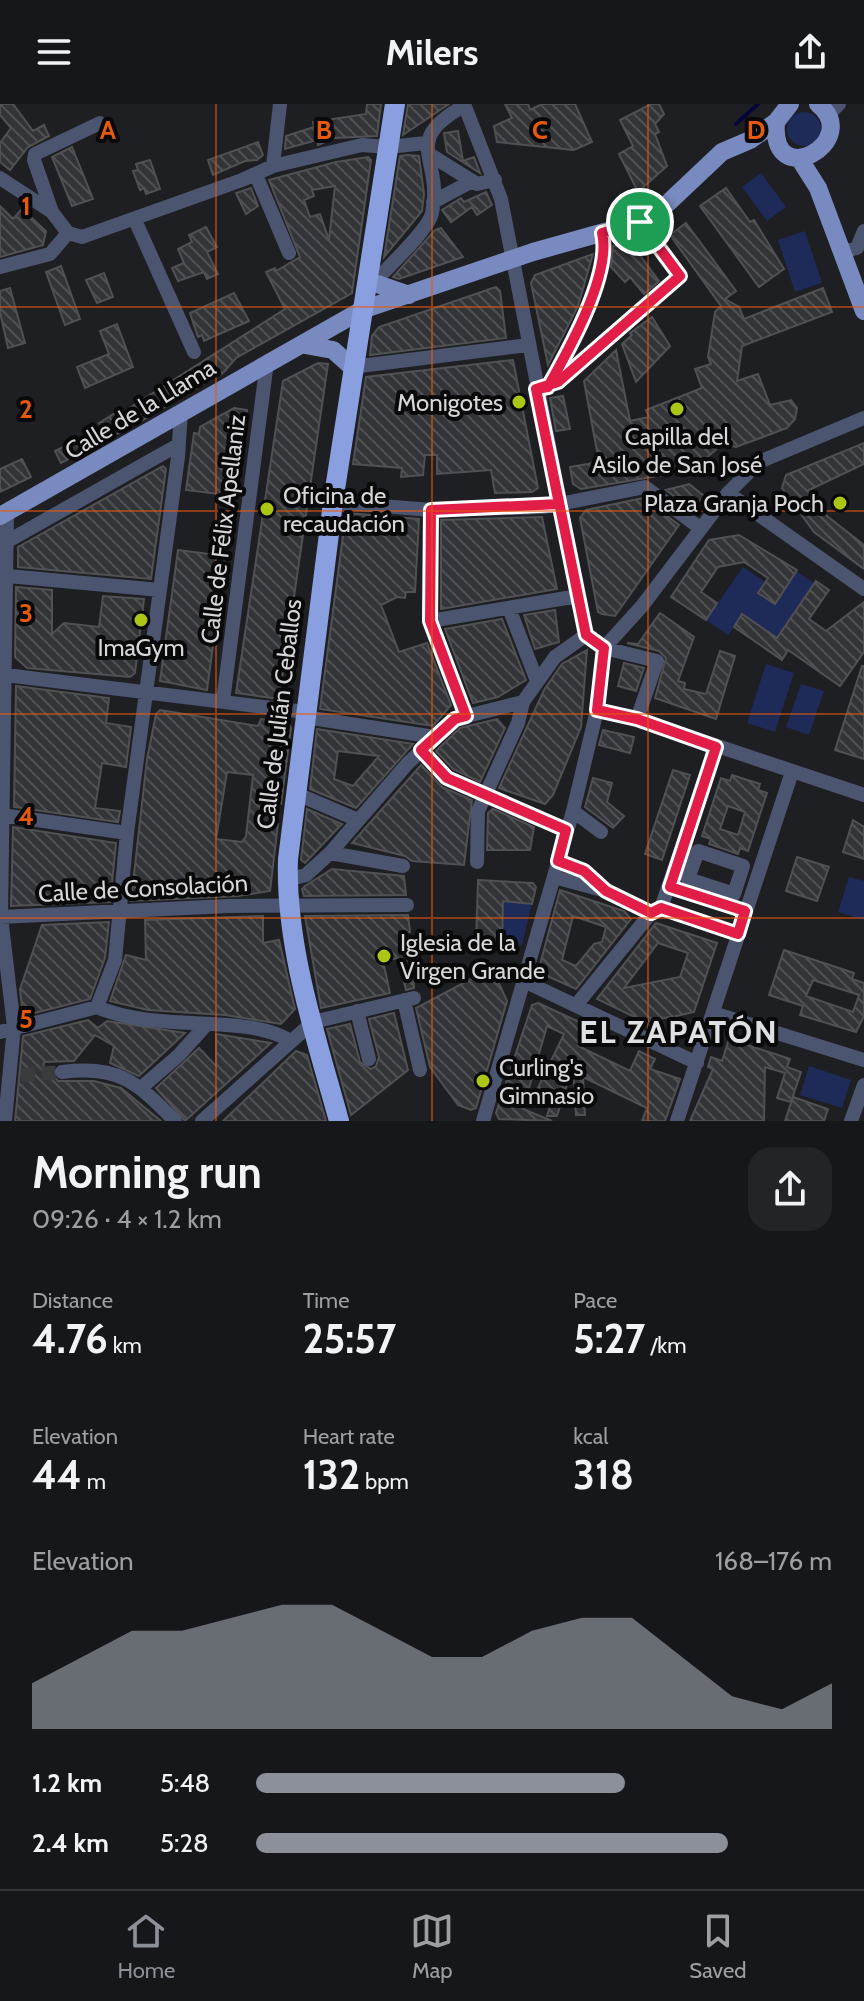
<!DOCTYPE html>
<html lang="en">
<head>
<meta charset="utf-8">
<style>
	:root { --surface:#16171a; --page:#232427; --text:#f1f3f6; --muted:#9e9fa2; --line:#353639; --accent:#8c9099 }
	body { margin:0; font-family:Cabin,sans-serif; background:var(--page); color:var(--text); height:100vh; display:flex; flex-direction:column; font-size:30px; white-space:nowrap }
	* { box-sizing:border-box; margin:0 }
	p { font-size:26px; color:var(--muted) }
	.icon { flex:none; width:44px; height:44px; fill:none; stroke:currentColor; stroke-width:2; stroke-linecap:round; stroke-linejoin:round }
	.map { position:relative; height:1017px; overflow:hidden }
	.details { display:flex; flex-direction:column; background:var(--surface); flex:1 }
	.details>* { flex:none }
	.pin { position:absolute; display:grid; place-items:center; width:68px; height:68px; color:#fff; margin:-34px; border:4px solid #fff; border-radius:50%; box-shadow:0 2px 8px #0007 }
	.round { display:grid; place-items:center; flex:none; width:84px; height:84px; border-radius:24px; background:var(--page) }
	.headline { display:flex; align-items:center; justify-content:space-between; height:136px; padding:0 32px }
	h1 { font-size:44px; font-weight:700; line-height:60px }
	.figures { display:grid; grid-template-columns:repeat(3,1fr); gap:12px; height:136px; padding:8px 32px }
	.figures div { display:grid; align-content:center }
	.figures b { font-size:40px; font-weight:700 }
	.figures small { font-size:22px; font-weight:400 }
	.figures p { font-size:22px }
	.chart { height:224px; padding:16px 32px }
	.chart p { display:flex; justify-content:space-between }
	.chart svg { width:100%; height:144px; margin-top:8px; fill:var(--accent); opacity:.7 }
	ul { padding:0 32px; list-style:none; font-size:26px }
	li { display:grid; grid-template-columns:128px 96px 1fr; align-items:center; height:60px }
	li i { height:20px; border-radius:10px; background:var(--accent) }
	header { display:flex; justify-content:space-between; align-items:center; height:104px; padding:0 32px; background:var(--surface); font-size:36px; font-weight:700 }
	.menu { display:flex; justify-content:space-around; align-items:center; height:112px; border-top:2px solid var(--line); background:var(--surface); font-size:22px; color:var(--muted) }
	.menu a { display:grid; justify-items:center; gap:4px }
	.menu .active { color:var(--accent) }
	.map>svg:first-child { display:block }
</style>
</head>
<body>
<header><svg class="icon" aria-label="menu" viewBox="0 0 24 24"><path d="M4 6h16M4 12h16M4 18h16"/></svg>Milers<svg class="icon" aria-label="share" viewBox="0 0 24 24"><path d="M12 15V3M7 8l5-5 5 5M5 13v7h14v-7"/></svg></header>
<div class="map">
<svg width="864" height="1017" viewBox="0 0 864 1017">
	<defs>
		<pattern id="building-back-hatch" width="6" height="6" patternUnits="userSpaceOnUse" patternTransform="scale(2)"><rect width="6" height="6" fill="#333437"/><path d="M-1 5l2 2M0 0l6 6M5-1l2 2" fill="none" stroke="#505153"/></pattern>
	</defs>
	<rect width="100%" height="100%" fill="#1e1f22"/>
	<path fill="#1e2a57" d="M787 25a17 17 0 1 1 34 0a17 17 0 1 1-34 0Z
		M 761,69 L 786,103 L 767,117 L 742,83 Z
		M 805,127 L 822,179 L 795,188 L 778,136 Z
		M 743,463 L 765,478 L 758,489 L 775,500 L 796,467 L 814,479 L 777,534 L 743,510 L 728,531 L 706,516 Z
		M 766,560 L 794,569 L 775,628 L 747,619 Z
		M 801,580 L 824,587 L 809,631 L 786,623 Z
		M 849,773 L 864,777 L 864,816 L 838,808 Z
		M 504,777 L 533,779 L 536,783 L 522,841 L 502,840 Z
		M 809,962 L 851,976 L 842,1004 L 800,991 Z"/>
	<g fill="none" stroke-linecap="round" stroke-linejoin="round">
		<path stroke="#05073b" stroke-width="4" d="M 736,20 L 758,0"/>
	</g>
	<path fill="url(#building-back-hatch)" stroke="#505154" stroke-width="2" fill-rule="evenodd" d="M 0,0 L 13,0 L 33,27 L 44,21 L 49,32 L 28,43 L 10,66 L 0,58 L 0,39 L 11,24 L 0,11 Z
		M 367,0 L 381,0 L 377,32 L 334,34 L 318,41 L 317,36 L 285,45 L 286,32 L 314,23 L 313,18 L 366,10 Z
		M 408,0 L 449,0 L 403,31 Z
		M 505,0 L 528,0 L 530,6 L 542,0 L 575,0 L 592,38 L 574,46 L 497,38 L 494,22 L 512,14 Z
		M 651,0 L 659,0 L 664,10 L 655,20 L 659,28 L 655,30 L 667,62 L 638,88 L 619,50 L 633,42 L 620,16 Z
		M 458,27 L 463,57 L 474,53 L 480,69 L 447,48 L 444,29 Z
		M 258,38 L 263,51 L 257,56 L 245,57 L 213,71 L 208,56 Z
		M 72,43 L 93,95 L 72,102 L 52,53 Z
		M 408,51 L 419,52 L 424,90 L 422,107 L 384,153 L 400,52 Z
		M 368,53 L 371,56 L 352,189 L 236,254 L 224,268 L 138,319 L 61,359 L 55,347 L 102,325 L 99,319 L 118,307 L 120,310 L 285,205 L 266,168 L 275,164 L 276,167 L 300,153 L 269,76 L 336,58 ZM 335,82 L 332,108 L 329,136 L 320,110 L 310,113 L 304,96 L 314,92 L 312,86 Z
		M 150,56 L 160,85 L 146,90 L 144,84 L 140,86 L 133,67 L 138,66 L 136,60 Z
		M 251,84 L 258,102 L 246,110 L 236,89 Z
		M 726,84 L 750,118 L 754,116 L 784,165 L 759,183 L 700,102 Z
		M 486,88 L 492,101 L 477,111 L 472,103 L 451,118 L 442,106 L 461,94 L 464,98 Z
		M 0,102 L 13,115 L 22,105 L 46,127 L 43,141 L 0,153 Z
		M 686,119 L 736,187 L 725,195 L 739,203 L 744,215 L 823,184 L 832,208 L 742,242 L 737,277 L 758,270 L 770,301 L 791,296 L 797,304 L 795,315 L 787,324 L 736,343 L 722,340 L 693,366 L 581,385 L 573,380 L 570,363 L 599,358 L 584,277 L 616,246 L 630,317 L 649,313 L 646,306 L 702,284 L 695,265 L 711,260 L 708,253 L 715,208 L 721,202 L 670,131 Z
		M 206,123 L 217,143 L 207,148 L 218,170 L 207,175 L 204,168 L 178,177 L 172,164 L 184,159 L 178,145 L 192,138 L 189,131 Z
		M 441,124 L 463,153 L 399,175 L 393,173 L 435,126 Z
		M 625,139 L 633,142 L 659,177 L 644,190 L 630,173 L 625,178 L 611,163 L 613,142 Z
		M 593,150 L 578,202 L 548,261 L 531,179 L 535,171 Z
		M 61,162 L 80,215 L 65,221 L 46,168 Z
		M 104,169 L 113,193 L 97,199 L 86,176 Z
		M 496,183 L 500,187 L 506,234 L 370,251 L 372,232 L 379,223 Z
		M 10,184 L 25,239 L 8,244 L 0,208 L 0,187 Z
		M 234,189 L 249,217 L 204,237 L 202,231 L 198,233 L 190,209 Z
		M 652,213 L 670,242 L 636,278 L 622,240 L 632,231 L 630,229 Z
		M 117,220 L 133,263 L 85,284 L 77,263 L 109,250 L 100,227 Z
		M 513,256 L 538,384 L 532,388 L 495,389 L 491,366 L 437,370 L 437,351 L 425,351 L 423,371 L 401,373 L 402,364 L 353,360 L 366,273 Z
		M 318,259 L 328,260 L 279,595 L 236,589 L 283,277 Z
		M 563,292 L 570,325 L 556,327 L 550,294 Z
		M 234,304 L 247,306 L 234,392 L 186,386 L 194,329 L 199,330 L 200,323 Z
		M 864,339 L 864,360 L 809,386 L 827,412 L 864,441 L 864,465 L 814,428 L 782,384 L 786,371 Z
		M 22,355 L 31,373 L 0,388 L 0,365 Z
		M 163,362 L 166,365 L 151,475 L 18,463 L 18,443 Z
		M 689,380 L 704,392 L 692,406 L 666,386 Z
		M 643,394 L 679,421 L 615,512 L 602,510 L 598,508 L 580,414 L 586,406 Z
		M 346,409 L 419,415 L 415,488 L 406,488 L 405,494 L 397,493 L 381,501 L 399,548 L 427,539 L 451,601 L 433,622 L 320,605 Z
		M 542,413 L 557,485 L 441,505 L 441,416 Z
		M 739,431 L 797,466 L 775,500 L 758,489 L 768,474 L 744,458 L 718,463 L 701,488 L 717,499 L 706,516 L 671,493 L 709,436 Z
		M 178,446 L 225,452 L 207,586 L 160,577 Z
		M 816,477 L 829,486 L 809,515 L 826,527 L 864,498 L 864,548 L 840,582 L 788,546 L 782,556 L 734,523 L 742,510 L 777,534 Z
		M 16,483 L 52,486 L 52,530 L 64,519 L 99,523 L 103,492 L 144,495 L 135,569 L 130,573 L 27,564 L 15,553 Z
		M 555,506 L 559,538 L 535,545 L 524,511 Z
		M 660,509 L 694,533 L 678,577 L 685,579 L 684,585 L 706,590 L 720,547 L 735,552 L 716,615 L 655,594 L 666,554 L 659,547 L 627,539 L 638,540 Z
		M 502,515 L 526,576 L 498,593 L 473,599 L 445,525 Z
		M 587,546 L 581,623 L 553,691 L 545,700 L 499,684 L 544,586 L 562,560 Z
		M 624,559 L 644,564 L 636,587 L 618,582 Z
		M 862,562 L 864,562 L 864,655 L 835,646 Z
		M 16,582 L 109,594 L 106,619 L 131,623 L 126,663 L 102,659 L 95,704 L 120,707 L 118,718 L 14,703 Z
		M 160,606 L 258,622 L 261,615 L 288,619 L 291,624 L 281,700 L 277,699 L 274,720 L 278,720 L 270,787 L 238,792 L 131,797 L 147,655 L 156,610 ZM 227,668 L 253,671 L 246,732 L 242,738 L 216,735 Z
		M 497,615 L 505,624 L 480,678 L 453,665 L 436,647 L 460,624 Z
		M 317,625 L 413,640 L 356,704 L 310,685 ZM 338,647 L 354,649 L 379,652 L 353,682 L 334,675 Z
		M 603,626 L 634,633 L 630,649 L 599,641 Z
		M 421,661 L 442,683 L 472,696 L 464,761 L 412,757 L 405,752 L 352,739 Z
		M 673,666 L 690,671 L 662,756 L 645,750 Z
		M 732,671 L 760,680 L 758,686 L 767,689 L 748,747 L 740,744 L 738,750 L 709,740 L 711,735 L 702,732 L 721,674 L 730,677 ZM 728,702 L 745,708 L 738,731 L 720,725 Z
		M 593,674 L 612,679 L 607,698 L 624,712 L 613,724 L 585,703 Z
		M 307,705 L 342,720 L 305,759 L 301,756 Z
		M 493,705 L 534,723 L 530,746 L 487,746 L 488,709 Z
		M 853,716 L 864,723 L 864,755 L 843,748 Z
		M 13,723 L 116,739 L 110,798 L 11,802 Z
		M 797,753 L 829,763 L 817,797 L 786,787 Z
		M 332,765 L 404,772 L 406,791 L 304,792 L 302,785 L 305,782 Z
		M 478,776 L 533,779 L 536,783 L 532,800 L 503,797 L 502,840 L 476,840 Z
		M 560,786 L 624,807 L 631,815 L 576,885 L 538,868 ZM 573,812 L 606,823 L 602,838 L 594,840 L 576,862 L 562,856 Z
		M 408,811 L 410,828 L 405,828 L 412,847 L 409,871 L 413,870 L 414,884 L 406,886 L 398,854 L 383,857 L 390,889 L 321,904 L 305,812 Z
		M 263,812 L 263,839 L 279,836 L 295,905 L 281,920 L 225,911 L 148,906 L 110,897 L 126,851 L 146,856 L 145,816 Z
		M 109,818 L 105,854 L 90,895 L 23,912 L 20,885 L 42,821 Z
		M 656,819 L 717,839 L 694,908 L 676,912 L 678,916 L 669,913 L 645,918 L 597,895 ZM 658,839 L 688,849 L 680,873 L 624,884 Z
		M 784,846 L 854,869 L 852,875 L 864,879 L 864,912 L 856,928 L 800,911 L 803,902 L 769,891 ZM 813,876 L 859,891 L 853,908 L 806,892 Z
		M 492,864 L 507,897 L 476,1004 L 471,1006 L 458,1001 L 430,963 L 416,904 Z
		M 538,899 L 588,922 L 578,942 L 630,967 L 639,947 L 655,955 L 650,965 L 680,975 L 665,1017 L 642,1017 L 647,1004 L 583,973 L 585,1011 L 576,1011 L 573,962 L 557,1012 L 547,1012 L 553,993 L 536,988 L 564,930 L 547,922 L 523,1005 L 552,1017 L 499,1015 L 496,1009 L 532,901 Z
		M 394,909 L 408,966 L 351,1011 L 327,925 L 350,920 L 360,958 L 371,965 L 376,962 L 379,953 L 369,915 Z
		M 88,916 L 98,924 L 107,917 L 185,929 L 139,972 L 110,959 L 114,942 L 95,931 L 74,957 L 44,958 L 43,968 L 52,970 L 58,977 L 94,977 L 121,984 L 161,1017 L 15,1017 L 23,932 Z
		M 216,930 L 271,939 L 185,1017 L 156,984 L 199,944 L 216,962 Z
		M 729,935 L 790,955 L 787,963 L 801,968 L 791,998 L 777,994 L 785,969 L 765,963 L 764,1017 L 690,1017 L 713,965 L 708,963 L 711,953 L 722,957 Z
		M 296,947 L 307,951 L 326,1017 L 223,1017 Z
		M 793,993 L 828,1005 L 824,1017 L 785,1017 Z"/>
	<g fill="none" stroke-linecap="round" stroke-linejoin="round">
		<path stroke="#3a3b3d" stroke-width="14" stroke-dasharray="14 7" stroke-linecap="butt" d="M 21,971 L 62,968"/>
		<path stroke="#4c556f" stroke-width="14" d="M 464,0 L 501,95 L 586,531 L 604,544 L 657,557 L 637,615
			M 829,10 L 839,0
			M 429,50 L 477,80 L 495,76
			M 273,62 L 280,0
			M 256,71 L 289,149
			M 0,74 L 52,108 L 68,129 L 82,133 L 242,76 L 273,62 L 362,41 L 388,43 L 426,39
			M 433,98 L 472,77
			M 52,108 L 34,56 L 35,50 L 100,19
			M 135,116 L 194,248
			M 840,148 L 857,144 L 864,127
			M 0,163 L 50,150 L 68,129
			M 385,167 C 397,154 429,124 432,109 C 444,54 399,38 464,2
			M 352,263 L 528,241
			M 550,279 C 569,244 612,169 602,129
			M 536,285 L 558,278 L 680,172 L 640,118
			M 728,389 L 864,485
			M 333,398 L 431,406 L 544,403 L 645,383 L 700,424
			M 431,406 L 430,517 L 466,612
			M 8,437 L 178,341
			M 8,472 L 160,486
			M 509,504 L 537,577
			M 430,517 L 578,492
			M 604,544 L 642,502 L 728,389 L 759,358 L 864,314
			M 6,571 L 305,608
			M 223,597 L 267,258
			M 597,606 L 637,615 L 864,691
			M 305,613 L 435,633
			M 421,646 L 447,674 L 566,726
			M 297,690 L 358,716
			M 573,707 L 601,728
			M 2,711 L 127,729
			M 698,747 L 743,762 L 734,790 L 688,775 Z
			M 330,749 L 403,762
			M 558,757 L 584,767 L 602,784
			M 477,758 L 478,707 L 518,619 L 523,598
			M 554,773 L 606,787 L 651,809
			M 287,776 L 306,771 L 330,749 L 408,659 L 455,615 L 523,598 L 555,553 L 586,531
			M 670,783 L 745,807
			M 661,804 L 738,830
			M 0,813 L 228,802 L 407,801
			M 526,878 L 697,959
			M 404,896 L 420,966
			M 577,900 L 651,809 L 661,804 L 716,643
			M 97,903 C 159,930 242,908 291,937
			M 357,907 L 369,955
			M 713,909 L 864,956
			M 0,928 L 97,903 L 115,856 L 127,729 L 178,353 L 181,308
			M 62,968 C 119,961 137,978 175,1017
			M 142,983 L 179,951 L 205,922
			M 5,1017 L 14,923 L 1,813 L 7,409
			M 202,1017 L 313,918 L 414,894
			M 483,1017 L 573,707 L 597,606 L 604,544
			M 677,1017 L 792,668
			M 851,1017 L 864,981"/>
		<path stroke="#788abf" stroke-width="18" d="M 790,0 L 776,18 C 770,90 864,37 818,0
			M 799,54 L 818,84 L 864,207
			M 369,177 L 409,191
			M 305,241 L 333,246 L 352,263
			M 0,412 L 362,206 L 533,148 L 640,118 L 668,99 L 722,48 L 750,36 L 776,18"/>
		<path stroke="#899fdf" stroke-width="20" d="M 339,1017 C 316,933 285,842 288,755 L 333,398 L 395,0"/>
	</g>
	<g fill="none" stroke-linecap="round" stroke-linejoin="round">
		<defs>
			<path id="route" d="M 640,118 L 602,129 C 612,170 568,247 548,283 L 536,285 L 559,400 L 431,406 L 430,517 L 466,612 L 455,615 L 421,646 L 447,674 L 566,726 L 558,757 L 584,767 L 606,787 L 651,809 L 661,804 L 738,830 L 745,807 L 670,783 L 716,643 L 637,615 L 597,606 L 604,544 L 586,531 L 536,285 L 558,278 L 680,172 L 640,118"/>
		</defs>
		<use href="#route" stroke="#fff" stroke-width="16"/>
		<use href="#route" stroke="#e11d48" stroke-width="10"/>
	</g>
	<path fill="none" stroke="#e8590c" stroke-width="2" stroke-opacity="0.55" d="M 216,0 L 216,1017M 432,0 L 432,1017M 648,0 L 648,1017M 0,203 L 864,203M 0,407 L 864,407M 0,610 L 864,610M 0,814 L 864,814"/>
	<g fill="#abc615" stroke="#09090a" stroke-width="3">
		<circle cx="519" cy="298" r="8"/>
		<circle cx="677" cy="305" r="8"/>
		<circle cx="840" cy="399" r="8"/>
		<circle cx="267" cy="405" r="8"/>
		<circle cx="141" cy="516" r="8"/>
		<circle cx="384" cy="852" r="8"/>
		<circle cx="483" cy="977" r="8"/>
	</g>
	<g text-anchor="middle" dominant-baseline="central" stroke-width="8" stroke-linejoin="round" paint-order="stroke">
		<g font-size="24" fill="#d7d7d9" stroke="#09090a" text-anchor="start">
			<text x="503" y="298" text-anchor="end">Monigotes</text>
			<text x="677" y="332" text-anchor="middle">Capilla del<tspan x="677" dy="28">Asilo de San José</tspan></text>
			<text x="283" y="391">Oficina de<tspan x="283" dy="28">recaudación</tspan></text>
			<text x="824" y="399" text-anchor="end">Plaza Granja Poch</text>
			<text x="141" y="543" text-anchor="middle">ImaGym</text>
			<text x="400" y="838">Iglesia de la<tspan x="400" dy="28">Virgen Grande</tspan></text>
			<text x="499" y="963">Curling's<tspan x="499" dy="28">Gimnasio</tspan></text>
		</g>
		<g font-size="24" fill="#d7d7d9" stroke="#09090a">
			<text transform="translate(140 305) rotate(-31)">Calle de la Llama</text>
			<text transform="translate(223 425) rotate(-83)">Calle de Félix Apellaniz</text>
			<text transform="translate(279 610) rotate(-83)">Calle de Julián Ceballos</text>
			<text transform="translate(143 784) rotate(-3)">Calle de Consolación</text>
		</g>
		<g font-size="32" font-weight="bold" letter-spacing="2" fill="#dfe0e3" stroke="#09090a">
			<text x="679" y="927">EL ZAPATÓN</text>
		</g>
	</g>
	<g font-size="26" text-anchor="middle" font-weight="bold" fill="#e8590c" stroke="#09090a" stroke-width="8" stroke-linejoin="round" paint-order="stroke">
		<text x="108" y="35">A</text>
		<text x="324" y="35">B</text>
		<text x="540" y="35">C</text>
		<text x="756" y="35">D</text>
		<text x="26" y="111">1</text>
		<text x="26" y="314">2</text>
		<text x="26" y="518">3</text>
		<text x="26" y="721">4</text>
		<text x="26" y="924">5</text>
	</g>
</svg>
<div class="pin" style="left:640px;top:118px;background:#1e9e55"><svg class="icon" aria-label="arrive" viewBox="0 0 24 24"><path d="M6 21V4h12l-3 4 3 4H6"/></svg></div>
</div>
<section class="details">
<div class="headline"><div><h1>Morning run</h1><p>09:26 · 4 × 1.2 km</p></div><a class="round"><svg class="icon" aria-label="share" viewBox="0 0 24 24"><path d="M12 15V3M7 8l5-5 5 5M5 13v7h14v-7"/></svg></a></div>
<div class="figures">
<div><p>Distance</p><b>4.76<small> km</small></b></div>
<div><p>Time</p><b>25:57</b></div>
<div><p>Pace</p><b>5:27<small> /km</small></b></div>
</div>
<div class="figures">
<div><p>Elevation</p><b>44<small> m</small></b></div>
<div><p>Heart rate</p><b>132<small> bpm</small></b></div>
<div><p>kcal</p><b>318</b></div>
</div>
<div class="chart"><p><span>Elevation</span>168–176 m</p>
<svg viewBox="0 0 160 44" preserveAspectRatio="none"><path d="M0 44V30L10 22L20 14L30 14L40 10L50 6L60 6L70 14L80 22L90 22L100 14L110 10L120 10L130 22L140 34L150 38L160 30V44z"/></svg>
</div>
<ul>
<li><b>1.2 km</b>5:48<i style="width:64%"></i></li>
<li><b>2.4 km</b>5:28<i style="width:82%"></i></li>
</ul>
</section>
<nav class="menu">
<a class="active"><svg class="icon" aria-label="home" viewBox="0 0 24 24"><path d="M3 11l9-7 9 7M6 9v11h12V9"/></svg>Home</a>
<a><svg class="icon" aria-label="map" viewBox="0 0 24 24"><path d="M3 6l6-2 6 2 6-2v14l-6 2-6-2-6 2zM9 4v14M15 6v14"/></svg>Map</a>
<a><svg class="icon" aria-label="saved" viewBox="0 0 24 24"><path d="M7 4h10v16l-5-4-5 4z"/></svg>Saved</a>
</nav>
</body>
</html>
